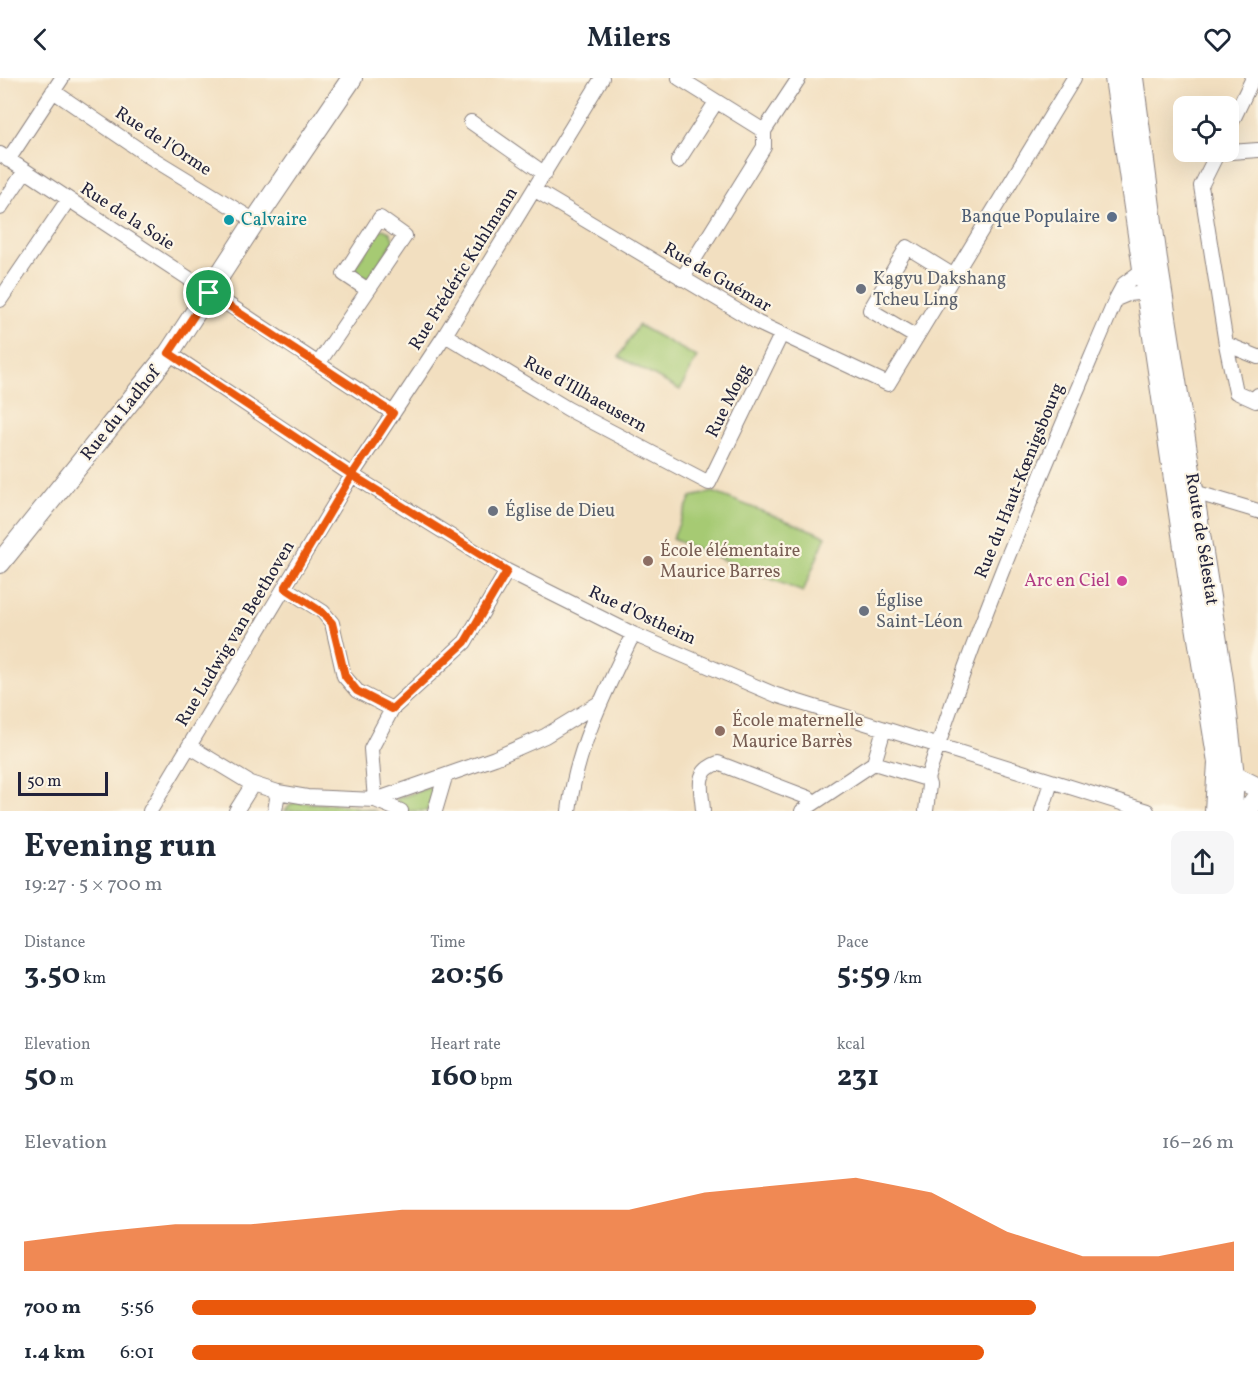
<!DOCTYPE html>
<html lang="en">
<head>
<meta charset="utf-8">
<style>
	:root { --surface:#fff; --page:#f6f6f7; --text:#1f2937; --muted:#747a83; --accent:#ea580c }
	body { margin:0; font-family:Vollkorn,serif; background:var(--page); color:var(--text); height:100vh; display:flex; flex-direction:column; font-size:22px; white-space:nowrap }
	* { box-sizing:border-box; margin:0 }
	p { font-size:20px; color:var(--muted) }
	.icon { flex:none; width:33px; height:33px; fill:none; stroke:currentColor; stroke-width:2; stroke-linecap:round; stroke-linejoin:round }
	.map { position:relative; height:733px; overflow:hidden }
	.drawer { display:flex; flex-direction:column; background:var(--surface); flex:1 }
	.drawer>* { flex:none }
	.controls { position:absolute; left:1173px; top:18px; display:grid; gap:12px }
	.controls a { display:grid; place-items:center; width:66px; height:66px; border-radius:12px; background:var(--surface); box-shadow:0 6px 24px #0002; font-size:30px }
	.scale { position:absolute; left:18px; bottom:15px; width:90px; box-sizing:border-box; padding-left:6px; border:3px solid #22223b; border-top:0; font-size:16px; line-height:21px; white-space:nowrap; color:#22223b; -webkit-text-stroke:4px #fcf5e5; paint-order:stroke }
	.pin { position:absolute; display:grid; place-items:center; width:51px; height:51px; color:#fff; margin:-26px; border:3px solid #fff; border-radius:50%; box-shadow:0 2px 6px #0007 }
	.round { display:grid; place-items:center; flex:none; width:63px; height:63px; border-radius:12px; background:var(--page) }
	.headline { display:flex; align-items:center; justify-content:space-between; height:102px; padding:0 24px }
	h1 { font-size:33px; font-weight:700; line-height:45px }
	.metrics { display:grid; grid-template-columns:repeat(3,1fr); gap:9px; height:102px; padding:6px 24px }
	.metrics div { display:grid; align-content:center }
	.metrics b { font-size:30px; font-weight:700 }
	.metrics small { font-size:16px; font-weight:400 }
	.metrics p { font-size:16px }
	.chart { height:168px; padding:12px 24px }
	.chart p { display:flex; justify-content:space-between }
	.chart svg { width:100%; height:108px; margin-top:6px; fill:var(--accent); opacity:.7 }
	ul { padding:0 24px; list-style:none; font-size:20px }
	li { display:grid; grid-template-columns:96px 72px 1fr; align-items:center; height:45px }
	li i { height:15px; border-radius:8px; background:var(--accent) }
	header { display:flex; justify-content:space-between; align-items:center; height:78px; padding:0 24px; background:var(--surface); font-size:27px; font-weight:700 }
	.map>svg:first-child { display:block }
</style>
</head>
<body>
<header><svg class="icon" aria-label="back" viewBox="0 0 24 24"><path d="M15 5l-7 7 7 7"/></svg>Milers<svg class="icon" aria-label="heart" viewBox="0 0 24 24"><path d="M12 20l-8-8c-3-5 5-10 8-4 3-6 11-1 8 4z"/></svg></header>
<div class="map">
<svg width="1258" height="733" viewBox="0 0 1258 733">
	<rect width="100%" height="100%" fill="#fcf5e5"/>
	<filter id="ink" filterUnits="userSpaceOnUse"><feTurbulence type="fractalNoise" baseFrequency=".0167" numOctaves="2"/><feDisplacementMap in="SourceGraphic" scale="12" xChannelSelector="R" yChannelSelector="G"/><feConvolveMatrix kernelMatrix="1 2 1 2 8 2 1 2 1" color-interpolation-filters="sRGB"/></filter>
	<filter id="wash" filterUnits="userSpaceOnUse"><feTurbulence type="fractalNoise" baseFrequency=".008" numOctaves="4" result="noise"/><feDisplacementMap in="SourceGraphic" scale="24" xChannelSelector="R" yChannelSelector="G"/><feGaussianBlur stdDeviation="1.35" result="paint"/><feColorMatrix in="noise" values="0 0 0 0 0 0 0 0 0 0 0 0 0 0 0 0 0 1.4 0 .05"/><feComposite in="paint" operator="in"/></filter>
	<g filter="url(#wash)">
		<rect width="100%" height="100%" fill="#f2dfc0"/>
		<path fill="#a6ca73" stroke="#647657" stroke-width="1.5" d="M 383,151 L 390,154 L 394,163 L 369,200 L 361,199 L 354,191 L 378,153 Z
			M 638,247 L 697,279 L 680,312 L 619,279 Z
			M 713,414 L 826,458 L 803,514 L 672,461 L 691,419 Z
			M 430,709 L 433,710 L 433,716 L 427,733 L 408,733 L 400,730 L 396,721 Z
			M 296,724 L 347,727 L 377,733 L 285,733 L 290,727 Z"/>
	</g>
	<g filter="url(#ink)">
		<g fill="none" stroke-linecap="round" stroke-linejoin="round">
			<defs>
				<path id="street" d="M 679,0 L 764,53
					M 53,13 L 150,79 L 255,143
					M 471,44 L 545,96
					M 1228,52 L 1253,0
					M 1218,74 L 1201,108 L 1226,266 L 1258,279
					M 1217,75 L 1258,72
					M 0,76 L 393,335
					M 8,82 L 62,0
					M 678,83 L 716,24
					M 535,112 L 758,245 L 888,306 L 1074,0
					M 0,130 L 25,93
					M 682,201 L 764,69 L 764,53 L 799,0
					M 1116,221 L 1128,216 L 1146,214
					M 0,222 L 68,122
					M 445,257 L 568,331 L 709,405 L 781,257
					M 916,259 L 870,232 L 907,169 L 954,198
					M 1226,266 L 1236,314 L 1256,323 L 1258,317
					M 169,275 L 352,397 L 507,493 L 633,556 L 776,617 L 1147,733
					M 318,286 L 405,158 L 380,140 L 344,196 L 368,212
					M 1194,414 L 1258,433
					M 285,510 L 323,534 L 332,545 L 344,598 L 357,613 L 392,631
					M 189,668 L 250,705 L 278,714 L 307,719 L 375,722 L 495,680 L 545,658 L 599,625
					M 874,685 L 927,701
					M 150,733 L 352,397 L 445,257 L 602,0
					M 236,733 L 253,706
					M 275,733 L 278,714
					M 401,733 L 375,722 L 371,671 L 392,631 L 465,564 L 507,493
					M 435,733 L 445,699
					M 569,733 C 576,670 606,612 633,556
					M 703,733 C 702,711 693,694 718,685 L 809,720 L 814,725
					M 802,733 L 874,685 L 884,651
					M 926,733 L 929,707 L 927,701 C 979,537 1049,379 1116,221 L 1124,206 L 1143,192
					M 1042,733 L 1051,704"/>
				<path id="secondary" d="M 1115,0 L 1191,517 L 1218,684 L 1215,733
					M 1133,0 L 1158,189 L 1223,602 L 1234,698 L 1232,733
					M 0,485 L 169,275 L 255,143 L 352,0
					M 1234,698 L 1258,710
					M 1247,733 L 1258,718"/>
			</defs>
			<use href="#street" stroke="#8a807e" stroke-width="16"/>
			<use href="#secondary" stroke="#8a807e" stroke-width="22"/>
			<use href="#street" stroke="#fff" stroke-width="14"/>
			<use href="#secondary" stroke="#fff" stroke-width="20"/>
		</g>
	</g>
	<g fill="none" stroke-linecap="round" stroke-linejoin="round" filter="url(#ink)">
		<defs>
			<path id="route" d="M 209,215 L 169,275 L 352,397 L 285,510 L 322,534 L 332,545 L 345,598 L 357,613 L 392,631 L 465,564 L 507,493 L 352,397 L 393,335 L 209,215"/>
		</defs>
		<use href="#route" stroke="#fff" stroke-width="12"/>
		<use href="#route" stroke="#ea580c" stroke-width="8"/>
	</g>
	<circle fill="#5c6f8a" stroke="#fcf5e5" stroke-width="2" cx="1112" cy="139" r="6"/>
	<circle fill="#0f9aa8" stroke="#fcf5e5" stroke-width="2" cx="229" cy="142" r="6"/>
	<g fill="#6b7280" stroke="#fcf5e5" stroke-width="2">
		<circle cx="861" cy="211" r="6"/>
		<circle cx="493" cy="433" r="6"/>
		<circle cx="864" cy="533" r="6"/>
	</g>
	<g fill="#8d6e63" stroke="#fcf5e5" stroke-width="2">
		<circle cx="648" cy="483" r="6"/>
		<circle cx="720" cy="653" r="6"/>
	</g>
	<circle fill="#d1479c" stroke="#fcf5e5" stroke-width="2" cx="1122" cy="503" r="6"/>
	<g text-anchor="middle" dominant-baseline="central" stroke-width="4.5" stroke-linejoin="round" paint-order="stroke">
		<g font-size="18" fill="#22223b" stroke="#fcf5e5">
			<text transform="translate(163 64) rotate(33)">Rue de l'Orme</text>
			<text transform="translate(127 139) rotate(33)">Rue de la Soie</text>
			<text transform="translate(464 191) rotate(-58)">Rue Frédéric Kuhlmann</text>
			<text transform="translate(717 200) rotate(30)">Rue de Guémar</text>
			<text transform="translate(585 317) rotate(29)">Rue d'Illhaeusern</text>
			<text transform="translate(729 323) rotate(-64)">Rue Mogg</text>
			<text transform="translate(121 336) rotate(-51)">Rue du Ladhof</text>
			<text transform="translate(1020 403) rotate(-68)">Rue du Haut-Kœnigsbourg</text>
			<text transform="translate(1201 461) rotate(81)">Route de Sélestat</text>
			<text transform="translate(642 538) rotate(25)">Rue d'Ostheim</text>
			<text transform="translate(236 556) rotate(-59)">Rue Ludwig van Beethoven</text>
		</g>
		<g font-size="18" fill="#4e5e75" stroke="#fcf5e5" text-anchor="end">
			<text x="1100" y="139">Banque Populaire</text>
		</g>
		<g font-size="18" fill="#0d838f" stroke="#fcf5e5" text-anchor="start">
			<text x="241" y="142">Calvaire</text>
		</g>
		<g font-size="18" fill="#5b616d" stroke="#fcf5e5" text-anchor="start">
			<text x="873" y="201">Kagyu Dakshang<tspan x="873" dy="21">Tcheu Ling</tspan></text>
			<text x="505" y="433">Église de Dieu</text>
			<text x="876" y="523">Église<tspan x="876" dy="21">Saint-Léon</tspan></text>
		</g>
		<g font-size="18" fill="#785e54" stroke="#fcf5e5" text-anchor="start">
			<text x="660" y="473">École élémentaire<tspan x="660" dy="21">Maurice Barres</tspan></text>
			<text x="732" y="643">École maternelle<tspan x="732" dy="21">Maurice Barrès</tspan></text>
		</g>
		<g font-size="18" fill="#b23c85" stroke="#fcf5e5" text-anchor="end">
			<text x="1110" y="503">Arc en Ciel</text>
		</g>
	</g>
</svg>
<div class="controls">
<a><svg class="icon" aria-label="locate" viewBox="0 0 24 24"><circle cx="12" cy="12" r="6"/><path d="M12 2v4M12 18v4M2 12h4M18 12h4"/></svg></a>
</div>
<div class="scale">50 m</div>
<div class="pin" style="left:209px;top:215px;background:#1e9e55"><svg class="icon" aria-label="arrive" viewBox="0 0 24 24"><path d="M6 21V4h12l-3 4 3 4H6"/></svg></div>
</div>
<section class="drawer">
<div class="headline"><div><h1>Evening run</h1><p>19:27 · 5 × 700 m</p></div><a class="round"><svg class="icon" aria-label="share" viewBox="0 0 24 24"><path d="M12 15V3M7 8l5-5 5 5M5 13v7h14v-7"/></svg></a></div>
<div class="metrics">
<div><p>Distance</p><b>3.50<small> km</small></b></div>
<div><p>Time</p><b>20:56</b></div>
<div><p>Pace</p><b>5:59<small> /km</small></b></div>
</div>
<div class="metrics">
<div><p>Elevation</p><b>50<small> m</small></b></div>
<div><p>Heart rate</p><b>160<small> bpm</small></b></div>
<div><p>kcal</p><b>231</b></div>
</div>
<div class="chart"><p><span>Elevation</span>16–26 m</p>
<svg viewBox="0 0 160 44" preserveAspectRatio="none"><path d="M0 44V32L10 28L20 25L30 25L40 22L50 19L60 19L70 19L80 19L90 12L100 9L110 6L120 12L130 28L140 38L150 38L160 32V44z"/></svg>
</div>
<ul>
<li><b>700 m</b>5:56<i style="width:81%"></i></li>
<li><b>1.4 km</b>6:01<i style="width:76%"></i></li>
</ul>
</section>
</body>
</html>
